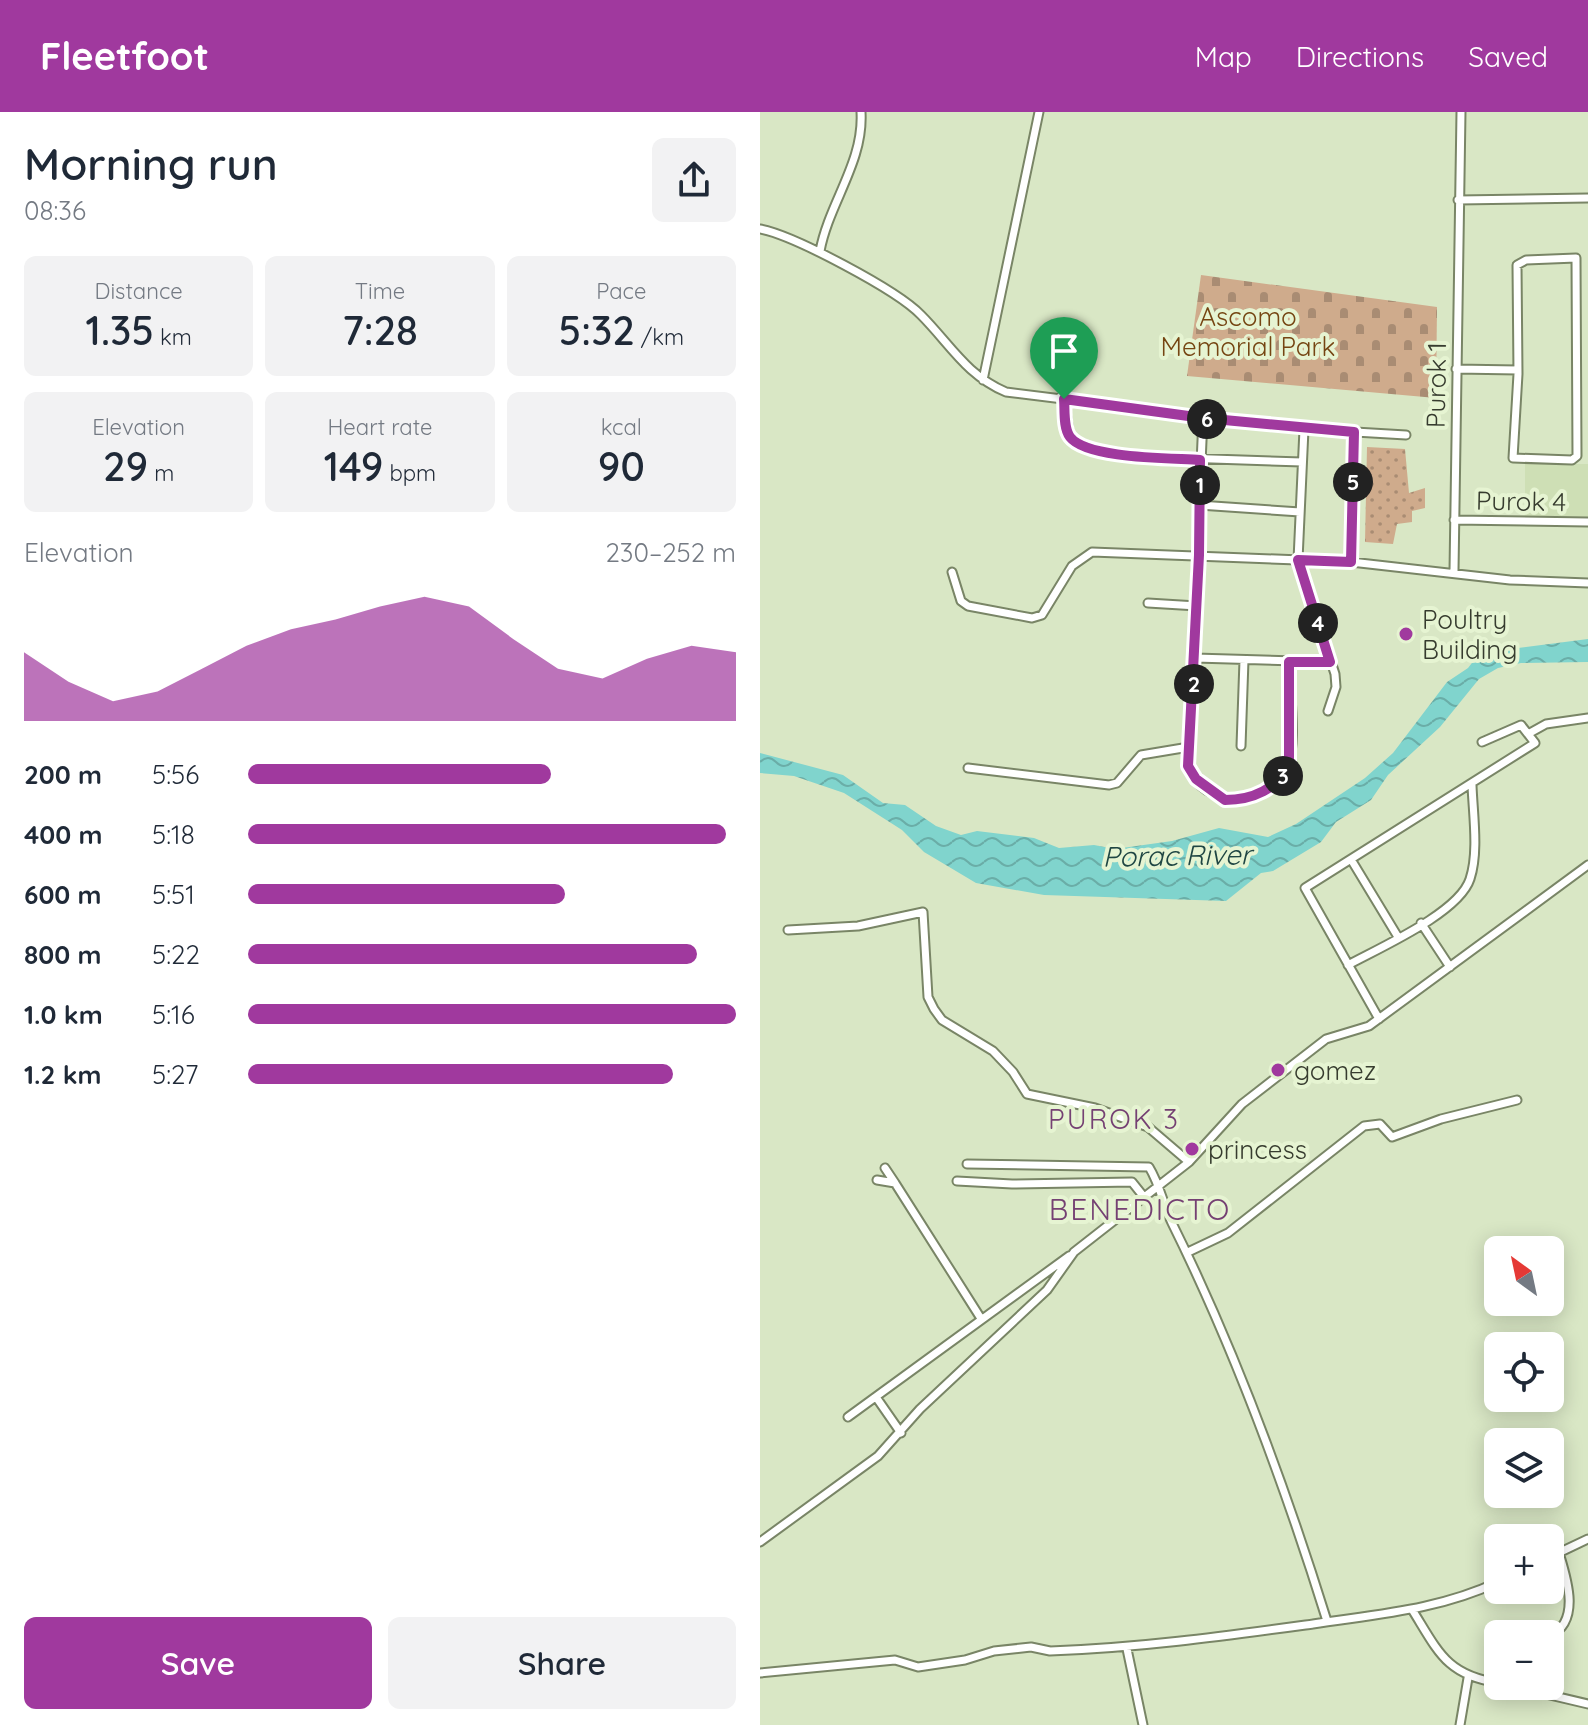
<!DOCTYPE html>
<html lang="en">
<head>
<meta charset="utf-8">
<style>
	:root { --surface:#fff; --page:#f2f2f3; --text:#1f2937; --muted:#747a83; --accent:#a0399e }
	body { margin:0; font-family:Quicksand,sans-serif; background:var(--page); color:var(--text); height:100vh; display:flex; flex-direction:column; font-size:30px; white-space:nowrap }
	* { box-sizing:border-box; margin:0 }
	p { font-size:26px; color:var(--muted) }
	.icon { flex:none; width:44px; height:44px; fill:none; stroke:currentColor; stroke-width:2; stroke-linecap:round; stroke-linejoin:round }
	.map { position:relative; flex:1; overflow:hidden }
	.side { display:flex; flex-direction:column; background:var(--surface); width:760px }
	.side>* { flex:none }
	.needle { width:52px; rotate:327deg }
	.controls { position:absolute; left:724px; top:1124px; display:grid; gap:16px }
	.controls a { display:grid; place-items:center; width:80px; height:80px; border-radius:12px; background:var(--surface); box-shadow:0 4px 20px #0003; font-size:40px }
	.pin { position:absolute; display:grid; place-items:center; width:68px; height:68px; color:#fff; margin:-82px -34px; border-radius:50% 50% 50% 0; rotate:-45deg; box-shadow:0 0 8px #0007 }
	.pin .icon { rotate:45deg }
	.km { position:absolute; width:40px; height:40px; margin:-20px; border-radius:50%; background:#222; color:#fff; font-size:22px; line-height:40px; text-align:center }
	.round { display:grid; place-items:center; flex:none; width:84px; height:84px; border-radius:12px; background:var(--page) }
	.head { display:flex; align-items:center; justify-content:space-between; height:136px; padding:0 24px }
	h1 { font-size:44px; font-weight:600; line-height:60px }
	.figures { display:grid; grid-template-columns:repeat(3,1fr); gap:12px; height:136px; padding:8px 24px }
	.figures div { display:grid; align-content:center; border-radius:12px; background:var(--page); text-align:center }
	.figures b { font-size:40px; font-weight:600 }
	.figures small { font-size:22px; font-weight:400 }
	.figures p { font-size:22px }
	.chart { height:224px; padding:16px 24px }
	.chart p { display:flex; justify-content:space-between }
	.chart svg { width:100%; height:144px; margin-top:8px; fill:var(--accent); opacity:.7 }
	.primary-button { display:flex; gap:16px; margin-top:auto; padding:16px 24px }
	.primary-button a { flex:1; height:92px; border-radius:12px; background:var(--accent); color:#fff; font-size:32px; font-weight:600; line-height:92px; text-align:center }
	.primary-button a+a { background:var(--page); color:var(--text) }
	ul { padding:0 24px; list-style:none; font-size:26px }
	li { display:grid; grid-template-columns:128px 96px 1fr; align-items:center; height:60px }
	li i { height:20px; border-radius:10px; background:var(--accent) }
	header { display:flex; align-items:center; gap:48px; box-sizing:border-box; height:112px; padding:0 40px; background:var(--accent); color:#fff }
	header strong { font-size:38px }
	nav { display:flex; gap:44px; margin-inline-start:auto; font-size:28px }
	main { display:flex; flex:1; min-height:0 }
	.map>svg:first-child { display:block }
</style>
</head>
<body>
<header>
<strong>Fleetfoot</strong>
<nav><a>Map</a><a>Directions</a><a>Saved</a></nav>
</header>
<main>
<section class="side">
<div class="head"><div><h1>Morning run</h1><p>08:36</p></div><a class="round"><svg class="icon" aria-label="share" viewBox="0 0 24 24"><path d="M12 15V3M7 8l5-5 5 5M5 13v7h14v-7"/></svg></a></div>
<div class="figures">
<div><p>Distance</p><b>1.35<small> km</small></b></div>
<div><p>Time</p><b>7:28</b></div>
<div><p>Pace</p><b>5:32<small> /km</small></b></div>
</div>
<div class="figures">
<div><p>Elevation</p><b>29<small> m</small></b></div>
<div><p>Heart rate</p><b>149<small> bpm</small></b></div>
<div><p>kcal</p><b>90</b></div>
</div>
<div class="chart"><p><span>Elevation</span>230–252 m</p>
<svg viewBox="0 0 160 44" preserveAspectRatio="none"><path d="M0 44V23L10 32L20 38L30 35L40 28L50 21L60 16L70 13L80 9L90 6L100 9L110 19L120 28L130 31L140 25L150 21L160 23V44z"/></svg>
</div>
<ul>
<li><b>200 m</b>5:56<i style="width:62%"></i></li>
<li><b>400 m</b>5:18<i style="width:98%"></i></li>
<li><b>600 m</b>5:51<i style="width:65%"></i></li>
<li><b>800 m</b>5:22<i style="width:92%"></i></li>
<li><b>1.0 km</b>5:16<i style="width:100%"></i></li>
<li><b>1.2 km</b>5:27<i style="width:87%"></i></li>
</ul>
<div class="primary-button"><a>Save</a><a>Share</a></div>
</section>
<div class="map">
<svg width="828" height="1613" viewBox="0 0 828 1613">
	<defs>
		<pattern id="grass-dots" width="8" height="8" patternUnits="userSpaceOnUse" patternTransform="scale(2)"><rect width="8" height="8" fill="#cfab8c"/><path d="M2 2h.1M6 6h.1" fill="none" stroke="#a98c73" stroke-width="1.8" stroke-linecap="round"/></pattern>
		<pattern id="cemetery-stones" width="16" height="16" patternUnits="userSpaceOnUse" patternTransform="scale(2)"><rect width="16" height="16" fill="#cfab8c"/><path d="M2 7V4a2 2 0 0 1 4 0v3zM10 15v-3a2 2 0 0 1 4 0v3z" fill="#a98c73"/></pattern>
		<pattern id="water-waves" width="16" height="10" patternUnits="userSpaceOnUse" patternTransform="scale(2)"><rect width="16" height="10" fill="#80d4cd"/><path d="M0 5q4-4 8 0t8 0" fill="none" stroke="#6aada7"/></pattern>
	</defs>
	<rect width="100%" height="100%" fill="#d9e7c5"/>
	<path fill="#cedfb5" d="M 765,352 L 828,352 L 828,407 L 765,407 Z"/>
	<path fill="url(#grass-dots)" d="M 607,335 L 645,337 L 649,381 L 665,376 L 665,396 L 652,399 L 652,410 L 637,412 L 633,432 L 605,430 Z"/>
	<path fill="url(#cemetery-stones)" d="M 441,163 L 677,195 L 676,286 L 427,264 Z"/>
	<path fill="url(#water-waves)" d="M 828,527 L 828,550 L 761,551 L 738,556 L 719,567 L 680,615 L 628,663 L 611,688 L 576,710 L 561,730 L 513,759 L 501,761 L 466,789 L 284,783 L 216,771 L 164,740 L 142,718 L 84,681 L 34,664 L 0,661 L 0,641 L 83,663 L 123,691 L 145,693 L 176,714 L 201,723 L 217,719 L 274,726 L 299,736 L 334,733 L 355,737 L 412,729 L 459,716 L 508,725 L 536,712 L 605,666 L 633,641 L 687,570 L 708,556 L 715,547 L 758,536 Z"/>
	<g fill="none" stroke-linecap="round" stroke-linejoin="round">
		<defs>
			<path id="minor" d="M 698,88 L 828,86
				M 0,117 C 33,123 137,178 161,203 C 190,232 206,263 246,280 L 544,317 L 646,323
				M 60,139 C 69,91 104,50 101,0
				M 816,146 L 817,344 L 812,348 L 753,346 L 758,262 L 757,153 L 766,148 Z
				M 696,257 L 758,258
				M 223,268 L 279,0
				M 304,287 L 310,326 L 336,338 L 363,344 L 542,350
				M 443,306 L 428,645 C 430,695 503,699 525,660 C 539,636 529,578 529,550
				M 544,317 L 538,448 L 575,562 L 576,575 L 568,599
				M 439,393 L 540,400
				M 694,408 L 828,410
				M 591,450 L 594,320
				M 694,459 L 701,0
				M 192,460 L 201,489 L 208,494 L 272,506 L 282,503 L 312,454 L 332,440 L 591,450 L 750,468 L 828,471
				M 388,491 L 437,494
				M 435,546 L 570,550
				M 768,622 L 786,612 L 828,606
				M 481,634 L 484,548
				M 208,656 L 349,673 L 357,671 L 381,643 L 429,635
				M 592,749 L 638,825
				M 661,811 L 690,855
				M 28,818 L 98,814 L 163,800 L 168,885 L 174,897 L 182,908 L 233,939 L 253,960 L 267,982 L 335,996 L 388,1015 L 429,1050
				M 588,853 C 619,836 699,801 710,767 C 719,740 713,702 712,673
				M 619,907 L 545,776 L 775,631 L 761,613 L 722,630
				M 207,1052 L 389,1055 C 400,1073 403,1092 412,1111 C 475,1238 525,1374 567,1509
				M 125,1056 L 135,1071
				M 117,1068 L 135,1071 L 220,1205
				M 197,1069 L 252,1072 L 372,1070 L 384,1085
				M 428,1140 L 468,1121 L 604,1014 L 620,1012 L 632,1025 L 681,1007 L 757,988
				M 116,1285 L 141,1321
				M 88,1305 L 309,1144
				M 0,1430 L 118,1344 L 160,1297 L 287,1178 L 314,1140 L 429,1050 L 482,992 L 566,927 L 609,914 L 828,753
				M 790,1445 L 828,1427
				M 653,1499 C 679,1541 687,1563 738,1571
				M 790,1524 C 821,1509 807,1467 799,1441
				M 367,1537 L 383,1613
				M 0,1561 L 135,1548 L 158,1555 L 205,1548 L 234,1539 L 271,1535 L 290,1539 C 379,1536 465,1524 553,1512 C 618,1502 678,1498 738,1470
				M 752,1574 L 828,1592
				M 700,1613 L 708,1566"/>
		</defs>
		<use href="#minor" stroke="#798566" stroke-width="11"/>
		<use href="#minor" stroke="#fff" stroke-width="7"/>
	</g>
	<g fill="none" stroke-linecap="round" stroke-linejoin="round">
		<defs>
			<path id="route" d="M 304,287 L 443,306 L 594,320 L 591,450 L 538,448 L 570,550 L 529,550 L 529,652 C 518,677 492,688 465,688 L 436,667 L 428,654 L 439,443 L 440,348 C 412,346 327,347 310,325 C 303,316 305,297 304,287 Z"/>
		</defs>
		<use href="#route" stroke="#fff" stroke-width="16"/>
		<use href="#route" stroke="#a0399e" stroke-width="10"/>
	</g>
	<g fill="#a0399e" stroke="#e6f4d2" stroke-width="3">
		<circle cx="646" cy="522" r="8"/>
		<circle cx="518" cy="958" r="8"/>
		<circle cx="432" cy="1037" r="8"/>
	</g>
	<g text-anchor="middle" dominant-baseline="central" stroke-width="8" stroke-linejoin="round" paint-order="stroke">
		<g font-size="26" fill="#754512" stroke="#e6f4d2">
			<text x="488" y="204">Ascomo<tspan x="488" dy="30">Memorial Park</tspan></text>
		</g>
		<g font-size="26" fill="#373c2f" stroke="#e6f4d2">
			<text transform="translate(676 273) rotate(-89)">Purok 1</text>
			<text transform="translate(761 389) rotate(1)">Purok 4</text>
		</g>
		<g font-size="26" fill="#373c2f" stroke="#e6f4d2" text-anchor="start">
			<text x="662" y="507">Poultry<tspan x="662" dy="30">Building</tspan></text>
			<text x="534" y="958">gomez</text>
			<text x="448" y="1037">princess</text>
		</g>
		<g font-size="28" font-style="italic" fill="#1f4643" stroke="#e6f4d2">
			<text transform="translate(417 743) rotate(-1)">Porac River</text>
		</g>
		<g font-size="28" letter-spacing="2" fill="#754173" stroke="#e6f4d2">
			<text x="354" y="1006">PUROK 3</text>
		</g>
		<g font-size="30" letter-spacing="2" fill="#754173" stroke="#e6f4d2">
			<text x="380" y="1097">BENEDICTO</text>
		</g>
	</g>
</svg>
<div class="controls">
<a><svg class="needle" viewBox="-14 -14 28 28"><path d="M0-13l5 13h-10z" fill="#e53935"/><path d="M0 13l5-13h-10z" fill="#747a83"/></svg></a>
<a><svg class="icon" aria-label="locate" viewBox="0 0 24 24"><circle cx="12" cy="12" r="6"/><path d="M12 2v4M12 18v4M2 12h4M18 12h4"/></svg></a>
<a><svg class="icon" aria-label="layers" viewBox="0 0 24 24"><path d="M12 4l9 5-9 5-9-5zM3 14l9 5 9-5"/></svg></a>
<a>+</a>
<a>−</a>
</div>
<div class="pin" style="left:304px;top:287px;background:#1e9e55"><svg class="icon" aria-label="arrive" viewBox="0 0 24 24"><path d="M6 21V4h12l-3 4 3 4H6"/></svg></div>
<b class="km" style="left:440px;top:373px">1</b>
<b class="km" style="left:434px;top:572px">2</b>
<b class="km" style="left:523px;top:664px">3</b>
<b class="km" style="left:558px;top:511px">4</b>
<b class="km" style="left:593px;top:370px">5</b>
<b class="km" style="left:447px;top:307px">6</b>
</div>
</main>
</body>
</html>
